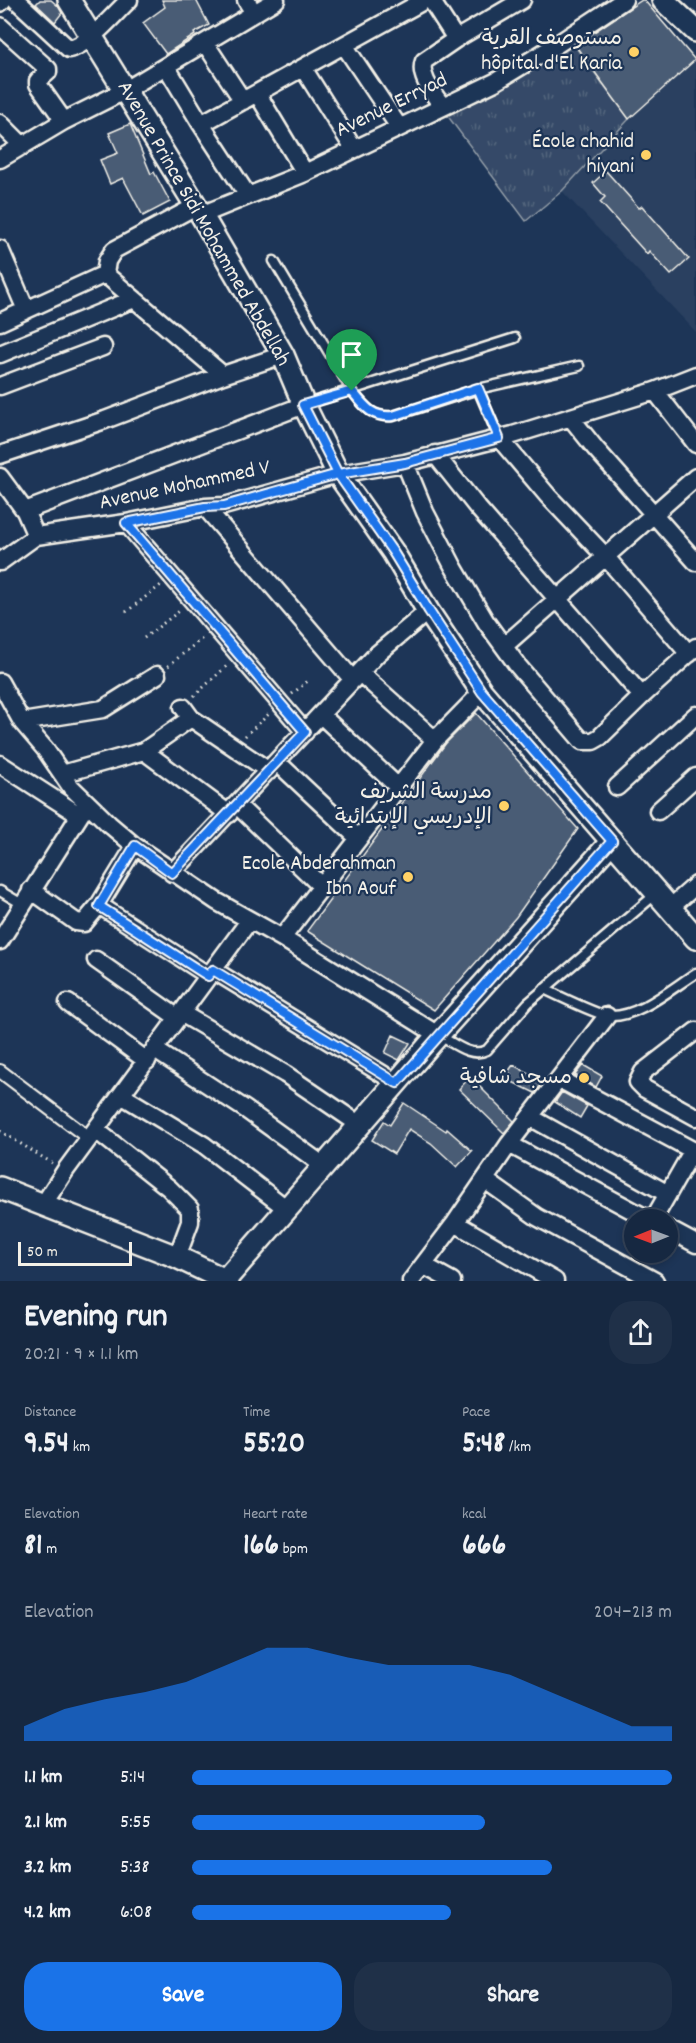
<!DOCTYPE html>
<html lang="en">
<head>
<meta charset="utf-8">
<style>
	:root { --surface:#162841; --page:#1f3048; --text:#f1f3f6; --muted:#9ea6b1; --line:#35445a; --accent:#1a73e8 }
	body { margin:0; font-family:Dekko,"Playpen Sans Arabic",sans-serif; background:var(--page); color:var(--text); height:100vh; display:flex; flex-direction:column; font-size:22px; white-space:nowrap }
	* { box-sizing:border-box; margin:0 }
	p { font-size:20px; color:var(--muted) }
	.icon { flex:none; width:33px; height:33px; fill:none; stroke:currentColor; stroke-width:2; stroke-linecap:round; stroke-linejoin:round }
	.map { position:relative; height:1281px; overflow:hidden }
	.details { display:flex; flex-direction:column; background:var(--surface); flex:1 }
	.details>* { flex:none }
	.needle { width:39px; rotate:269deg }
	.fabs { position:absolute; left:624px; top:1209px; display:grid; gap:12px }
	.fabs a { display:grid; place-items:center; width:54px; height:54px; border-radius:50%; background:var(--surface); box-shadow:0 3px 9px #0003,0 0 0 2px var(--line); font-size:30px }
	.scale { position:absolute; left:18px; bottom:15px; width:114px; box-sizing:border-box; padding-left:6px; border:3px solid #f4f1e8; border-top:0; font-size:16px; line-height:21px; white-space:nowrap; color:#f4f1e8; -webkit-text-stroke:4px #1d3557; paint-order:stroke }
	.pin { position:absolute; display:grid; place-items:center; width:51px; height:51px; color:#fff; margin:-62px -26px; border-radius:50% 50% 50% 0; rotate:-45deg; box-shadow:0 0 6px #0007 }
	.pin .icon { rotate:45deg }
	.round { display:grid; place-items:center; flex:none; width:63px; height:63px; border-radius:24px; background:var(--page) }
	.head { display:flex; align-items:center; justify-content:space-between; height:102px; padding:0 24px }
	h1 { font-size:33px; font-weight:700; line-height:45px }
	.figures { display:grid; grid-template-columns:repeat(3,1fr); gap:9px; height:102px; padding:6px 24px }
	.figures div { display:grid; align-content:center }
	.figures b { font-size:30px; font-weight:700 }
	.figures small { font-size:16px; font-weight:400 }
	.figures p { font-size:16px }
	.chart { height:168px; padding:12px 24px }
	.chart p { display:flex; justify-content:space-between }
	.chart svg { width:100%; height:108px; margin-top:6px; fill:var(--accent); opacity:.7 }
	.action { display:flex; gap:12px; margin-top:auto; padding:12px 24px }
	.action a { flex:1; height:69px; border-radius:24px; background:var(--accent); color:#fff; font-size:24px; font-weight:700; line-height:69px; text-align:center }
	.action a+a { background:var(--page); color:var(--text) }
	ul { padding:0 24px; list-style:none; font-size:20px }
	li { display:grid; grid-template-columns:96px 72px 1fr; align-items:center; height:45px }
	li i { height:15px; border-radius:8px; background:var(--accent) }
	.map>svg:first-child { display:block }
</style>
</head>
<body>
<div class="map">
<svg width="696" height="1281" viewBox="0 0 696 1281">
	<defs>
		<pattern id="park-tufts" width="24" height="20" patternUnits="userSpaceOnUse" patternTransform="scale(1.5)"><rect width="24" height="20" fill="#354a67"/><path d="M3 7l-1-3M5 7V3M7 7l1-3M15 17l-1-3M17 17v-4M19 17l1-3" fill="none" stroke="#53657d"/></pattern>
	</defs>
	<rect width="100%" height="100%" fill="#1d3557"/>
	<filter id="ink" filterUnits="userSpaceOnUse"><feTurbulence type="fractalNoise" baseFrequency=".0167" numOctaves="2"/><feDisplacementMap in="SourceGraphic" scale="12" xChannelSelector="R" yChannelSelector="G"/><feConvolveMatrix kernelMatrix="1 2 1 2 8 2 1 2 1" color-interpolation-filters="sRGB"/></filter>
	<g filter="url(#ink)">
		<path fill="#2a4060" d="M 695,60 L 696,61 L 696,332 L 562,191 L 629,119 Z"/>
		<path fill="url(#park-tufts)" stroke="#949ea8" stroke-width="1.5" d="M 574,45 L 629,119 L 562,191 L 526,221 L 447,115 Z"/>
		<path fill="#485b74" stroke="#f4f1e8" stroke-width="1.5" d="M 40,0 L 51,0 L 58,6 L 62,13 L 55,22 L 36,4 Z
			M 162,0 L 196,0 L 209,25 L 194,33 L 195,35 L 166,54 L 143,23 L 165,7 Z
			M 642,0 L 644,0 L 695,60 L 629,119 L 575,45 Z
			M 130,124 L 151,174 L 154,172 L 170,202 L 143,216 L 123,178 L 110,184 L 100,160 L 118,153 L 109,133 Z
			M 606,171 L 639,208 L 642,206 L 689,259 L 671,275 L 649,251 L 647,254 L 600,202 L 605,197 L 593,183 Z
			M 476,713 L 578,829 L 516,917 L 434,1010 L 307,931 L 446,743 Z
			M 393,1035 L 410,1043 L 399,1060 L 385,1053 Z
			M 513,1065 L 544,1081 L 535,1093 L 508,1080 L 511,1074 L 508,1072 Z
			M 583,1065 L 602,1076 L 596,1087 L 575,1075 Z
			M 470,1077 L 514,1121 L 504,1133 L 459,1089 Z
			M 562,1092 L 587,1106 L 580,1118 L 555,1102 Z
			M 404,1103 L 446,1131 L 447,1129 L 472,1151 L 457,1167 L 431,1143 L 409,1129 L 394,1154 L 372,1140 L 384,1121 L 390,1125 Z"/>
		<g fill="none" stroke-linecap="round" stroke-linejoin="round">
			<defs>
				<path id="service" d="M 274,261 L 352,391 C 364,406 372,418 393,416 L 478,389 L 499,438
					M 478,389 L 579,366
					M 304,405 L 515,338
					M 0,891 L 22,904
					M 544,989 C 558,995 597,1015 609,1016 C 638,1018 672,988 696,973
					M 440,1036 C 455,1044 471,1058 487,1050 L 528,1003 L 657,893"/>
				<path id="pedestrian" d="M 0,1071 L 90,1139"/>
				<path id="minor" d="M 16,0 L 69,49 C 88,46 115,13 129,0
					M 246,0 L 254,13
					M 431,0 L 456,39
					M 0,3 L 3,0
					M 0,26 L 48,69 L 48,72 L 38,81 L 38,84 L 64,121
					M 205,43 L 243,101
					M 344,45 L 399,127
					M 166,66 L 201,124 L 248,196
					M 303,68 L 354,149
					M 257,93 L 305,173
					M 442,106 C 434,94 418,76 424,61 L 456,39 L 522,0
					M 0,123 L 23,146
					M 201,124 L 425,0
					M 0,159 L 64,121 L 124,91 L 276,0
					M 196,206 L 114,250 L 107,261 L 105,274 L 223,375
					M 201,215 L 305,173 L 495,82 L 556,45 L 624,0
					M 0,249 L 26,310
					M 0,322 L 105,274
					M 0,354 L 134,299
					M 0,386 L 103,347
					M 655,391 L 696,444
					M 571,418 L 595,448 L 696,562
					M 499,438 L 548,496 L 605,556 L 689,654
					M 435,454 L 477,507 L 642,696
					M 0,455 L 105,420 L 223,375 L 283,355
					M 405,463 L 425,512 L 453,566 L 486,622 L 518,666 L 582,741 L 593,741 L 600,737 L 642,696 L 696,647
					M 0,477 L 25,511 L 36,536
					M 205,507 L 353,680
					M 25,511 L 304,405
					M 126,523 L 305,732
					M 0,562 L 36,536 L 126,523 L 205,507 L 224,506 L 338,474 L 405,463 L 513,435 L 655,391 L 696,375
					M 504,646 L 696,477
					M 360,673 L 435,740
					M 0,682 L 22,722 L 45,749 L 71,787 L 109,824 L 135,846 L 216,901 L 282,938 L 438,1035
					M 183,707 L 191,718 L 269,771
					M 321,715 L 398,787
					M 22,722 L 103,709 L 157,675
					M 144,751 L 229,814
					M 277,762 L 358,838
					M 0,764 L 79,815
					M 62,774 L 144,751 L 191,718
					M 617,787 L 696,715
					M 237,805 L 321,886
					M 658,811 L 696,777
					M 172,873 L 377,654 L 428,611
					M 31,890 L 76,922 L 84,923 L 99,905 L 135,846
					M 99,905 L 209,976
					M 670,908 L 696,885
					M 282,938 L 435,740 L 482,692
					M 0,941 L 87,804
					M 96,960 L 178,1018
					M 213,970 L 397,1083
					M 68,1003 L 147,1061
					M 181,1013 L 285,1074 L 360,1125
					M 696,1031 L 643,1072 L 638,1082 L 645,1089 L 696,1117
					M 155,1050 L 245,1109 L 324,1166
					M 559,1079 L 696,1152
					M 121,1095 L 204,1145 L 287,1209
					M 530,1117 L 668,1194
					M 96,1130 L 169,1188 L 190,1209 L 190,1222 L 177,1257
					M 509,1144 L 650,1220
					M 485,1180 L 537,1217 L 655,1281
					M 43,1205 L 65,1171 L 249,921
					M 653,1220 L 693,1150
					M 455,1223 L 555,1281
					M 668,1229 L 696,1244
					M 423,1265 L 452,1281
					M 411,1281 L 455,1223 L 509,1144 L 607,1016"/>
				<path id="tertiary" d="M 69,0 L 198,209 L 283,355 L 304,405 L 338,474 L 393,552 L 428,611 L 482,692 L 696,938
					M 663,0 L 696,31
					M 0,1188 L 177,1257 L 227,1281
					M 225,1280 L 438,1035 L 612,841"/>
			</defs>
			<use href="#service" stroke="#f4f1e8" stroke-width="13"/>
			<use href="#pedestrian" stroke="#f4f1e8" stroke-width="16"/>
			<use href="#minor" stroke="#f4f1e8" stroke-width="21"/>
			<use href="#tertiary" stroke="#f4f1e8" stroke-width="26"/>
			<path stroke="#f4f1e8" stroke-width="3" stroke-dasharray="1.5 4.5" stroke-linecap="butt" d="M 126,612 L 161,585
				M 144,638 L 182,609
				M 168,666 L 205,636
				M 292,694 L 309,680
				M 194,696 L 229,664
				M 245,736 L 269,714
				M 0,1131 L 52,1163"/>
			<use href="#service" stroke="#1d3557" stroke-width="8"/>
			<use href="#pedestrian" stroke="#1d3557" stroke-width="12"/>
			<use href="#minor" stroke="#1d3557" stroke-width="16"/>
			<use href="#tertiary" stroke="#1d3557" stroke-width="21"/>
		</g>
	</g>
	<g fill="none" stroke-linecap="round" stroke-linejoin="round" filter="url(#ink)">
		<defs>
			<path id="route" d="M 352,391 L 303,405 L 338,474 L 224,506 L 205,507 L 126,523 L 305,732 L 172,873 L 135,846 L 99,906 L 208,976 L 213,970 L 397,1083 L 612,841 L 482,692 L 429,611 L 393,552 L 338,474 L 405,463 L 499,438 L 478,388 L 393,416 C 372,418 364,406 352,391"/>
		</defs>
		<use href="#route" stroke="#fff" stroke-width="12"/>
		<use href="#route" stroke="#1a73e8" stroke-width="8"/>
	</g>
	<g fill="#ffd166" stroke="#1d3557" stroke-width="2">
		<circle cx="634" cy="52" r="6"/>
		<circle cx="646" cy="155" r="6"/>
		<circle cx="504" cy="806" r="6"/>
		<circle cx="408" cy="877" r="6"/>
		<circle cx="584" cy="1078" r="6"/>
	</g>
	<g text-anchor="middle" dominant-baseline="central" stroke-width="4.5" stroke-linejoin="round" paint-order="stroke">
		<g font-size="22" fill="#f4f1e8" stroke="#1d3557" text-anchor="end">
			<text x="622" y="39">مستوصف القرية<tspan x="622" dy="25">hôpital d'El Karia</tspan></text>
			<text x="634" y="142">École chahid<tspan x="634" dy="25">hiyani</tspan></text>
			<text x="492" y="793">مدرسة الشريف<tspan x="492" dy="25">الإدريسي الإبتدائية</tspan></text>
			<text x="396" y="864">Ecole Abderahman<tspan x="396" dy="25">Ibn Aouf</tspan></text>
			<text x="572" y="1078">مسجد شافية</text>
		</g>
		<g font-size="22" fill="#f4f1e8" stroke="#1d3557">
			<text transform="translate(392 106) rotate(-26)">Avenue Erryad</text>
			<text transform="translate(203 224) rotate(60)">Avenue Prince Sidi Mohammed Abdellah</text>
			<text transform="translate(185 486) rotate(-12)">Avenue Mohammed V</text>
		</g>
	</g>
</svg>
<div class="fabs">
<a><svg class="needle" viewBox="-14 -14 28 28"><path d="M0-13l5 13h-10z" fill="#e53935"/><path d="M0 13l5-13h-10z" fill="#9ea6b1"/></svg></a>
</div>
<div class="scale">50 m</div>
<div class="pin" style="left:352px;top:391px;background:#1e9e55"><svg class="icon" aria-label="arrive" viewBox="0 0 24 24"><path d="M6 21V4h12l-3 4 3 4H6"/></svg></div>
</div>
<section class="details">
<div class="head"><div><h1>Evening run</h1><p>20:21 · 9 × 1.1 km</p></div><a class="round"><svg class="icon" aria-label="share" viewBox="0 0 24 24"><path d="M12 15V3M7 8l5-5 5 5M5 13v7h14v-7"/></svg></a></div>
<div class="figures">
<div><p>Distance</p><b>9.54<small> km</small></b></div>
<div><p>Time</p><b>55:20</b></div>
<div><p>Pace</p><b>5:48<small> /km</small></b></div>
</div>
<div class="figures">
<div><p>Elevation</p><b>81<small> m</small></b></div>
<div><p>Heart rate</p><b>166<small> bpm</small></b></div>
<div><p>kcal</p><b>666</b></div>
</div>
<div class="chart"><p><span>Elevation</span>204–213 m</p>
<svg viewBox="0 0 160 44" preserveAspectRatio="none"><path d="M0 44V38L10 31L20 27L30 24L40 20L50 13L60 6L70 6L80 10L90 13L100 13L110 13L120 17L130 24L140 31L150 38L160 38V44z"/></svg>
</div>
<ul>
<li><b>1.1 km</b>5:14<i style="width:100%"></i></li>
<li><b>2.1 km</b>5:55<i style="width:61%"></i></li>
<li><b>3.2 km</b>5:38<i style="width:75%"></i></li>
<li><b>4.2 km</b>6:08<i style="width:54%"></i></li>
</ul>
<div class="action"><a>Save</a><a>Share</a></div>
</section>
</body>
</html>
